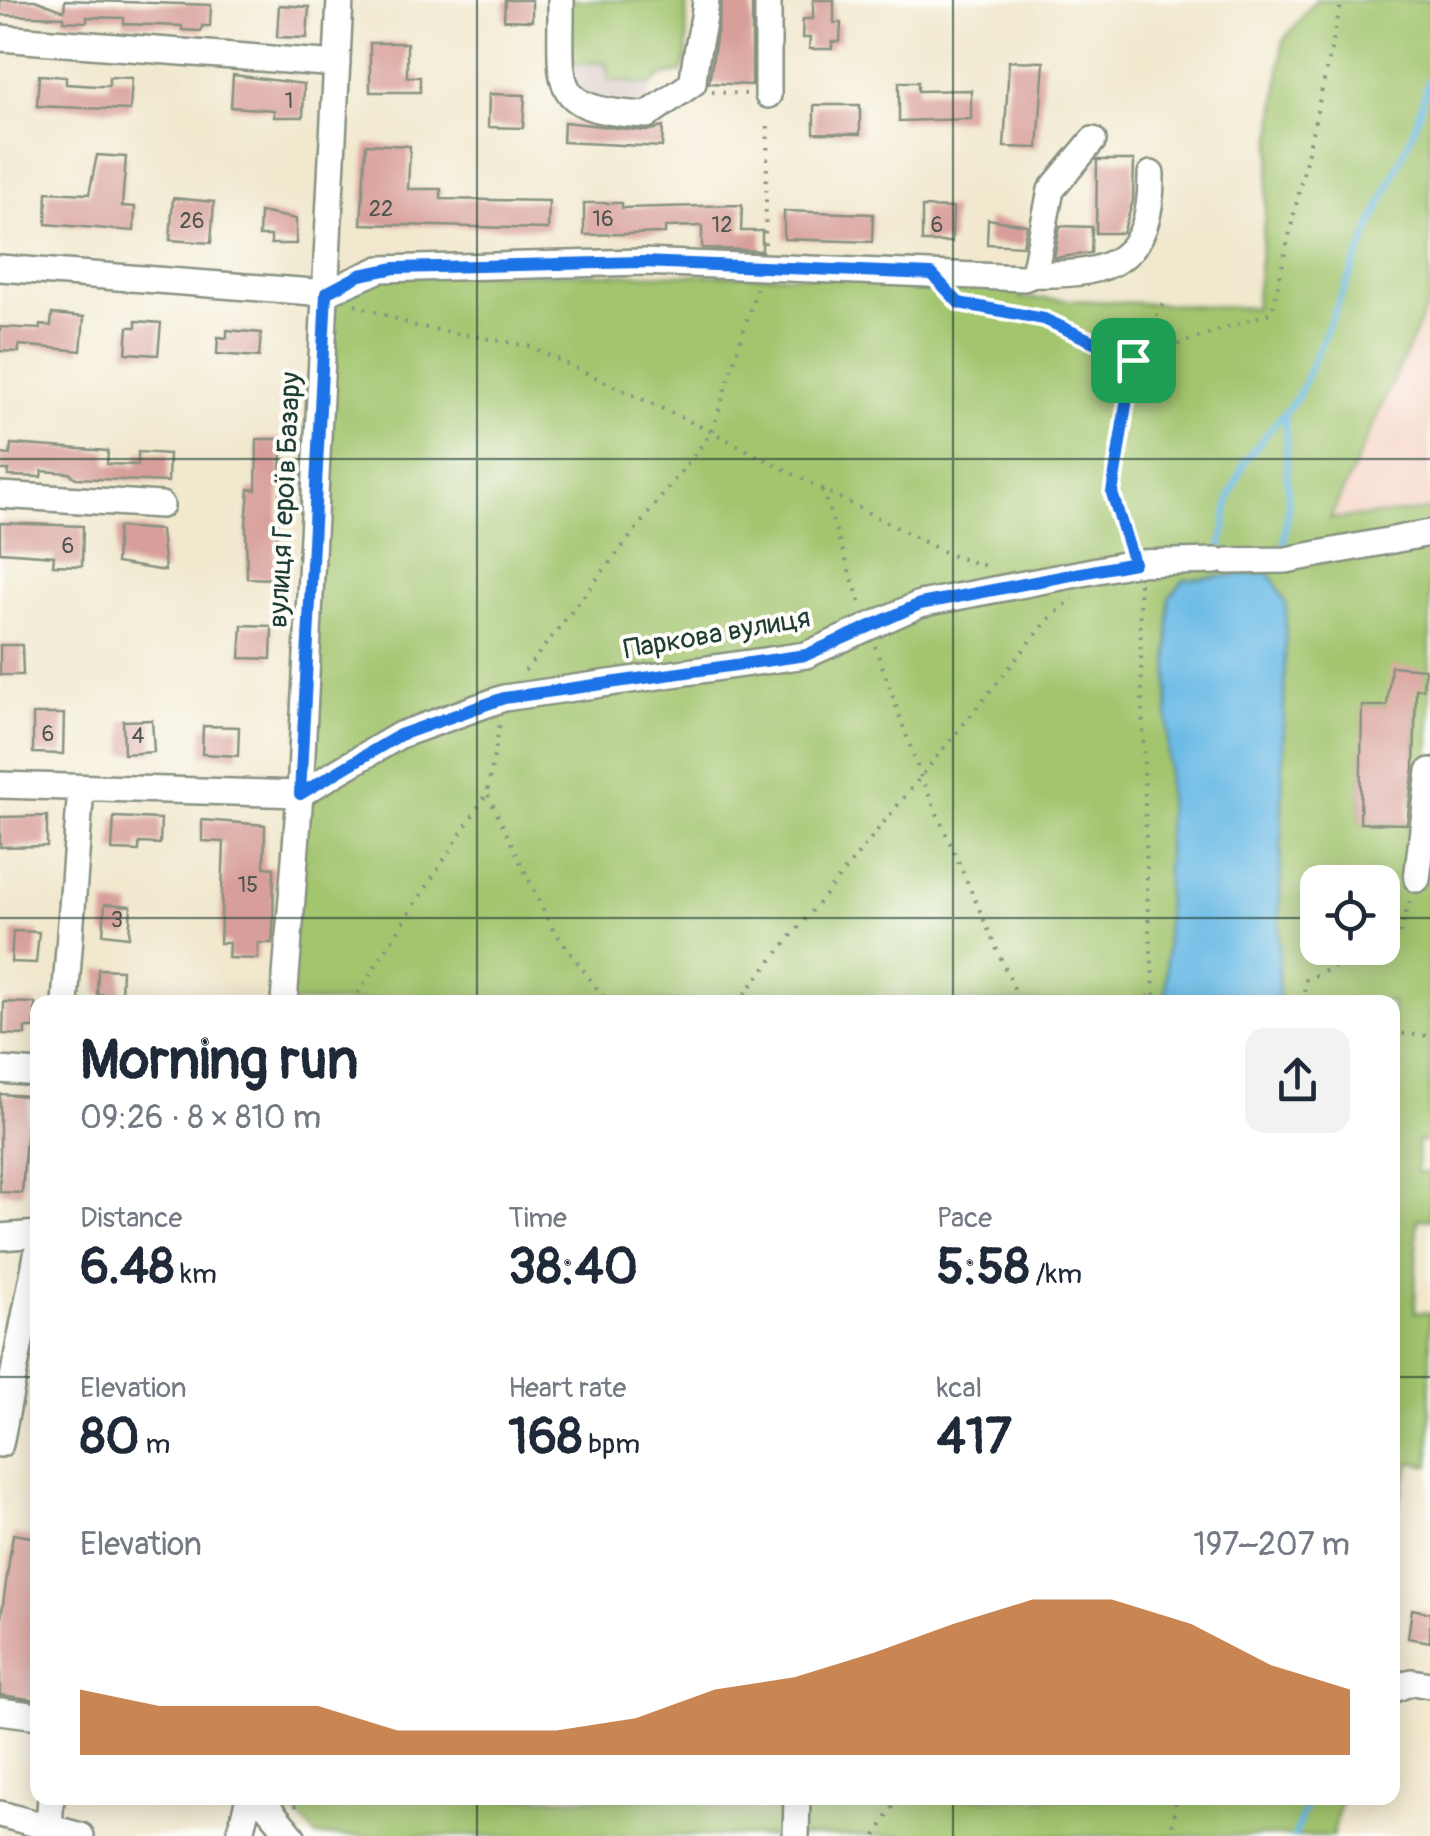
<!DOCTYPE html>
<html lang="en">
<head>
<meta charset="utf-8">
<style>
	:root { --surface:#fff; --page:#f2f2f3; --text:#1f2937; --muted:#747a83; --accent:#b45309 }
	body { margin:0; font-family:Pangolin,sans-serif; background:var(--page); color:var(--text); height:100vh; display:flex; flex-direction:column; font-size:38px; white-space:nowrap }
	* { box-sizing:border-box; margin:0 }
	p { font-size:32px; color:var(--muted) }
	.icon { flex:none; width:55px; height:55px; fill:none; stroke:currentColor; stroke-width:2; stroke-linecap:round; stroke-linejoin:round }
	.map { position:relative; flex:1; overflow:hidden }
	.side { position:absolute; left:30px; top:995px; width:1370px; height:810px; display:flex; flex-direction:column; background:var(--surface); border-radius:20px; box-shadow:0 5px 25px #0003 }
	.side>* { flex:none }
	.buttons { position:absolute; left:1300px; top:865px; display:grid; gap:20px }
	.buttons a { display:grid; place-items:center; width:100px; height:100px; border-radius:20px; background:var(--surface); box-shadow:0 5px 25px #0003; font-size:50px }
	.pin { position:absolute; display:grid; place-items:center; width:85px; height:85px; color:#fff; margin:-42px; border-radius:20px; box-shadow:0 5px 15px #0006 }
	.round { display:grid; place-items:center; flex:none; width:105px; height:105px; border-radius:20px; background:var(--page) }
	.headline { display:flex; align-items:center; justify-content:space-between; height:170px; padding:0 50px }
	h1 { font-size:55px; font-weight:800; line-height:75px }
	.metrics { display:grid; grid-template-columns:repeat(3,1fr); gap:15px; height:170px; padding:10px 50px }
	.metrics div { display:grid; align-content:center }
	.metrics b { font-size:50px; font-weight:800 }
	.metrics small { font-size:28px; font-weight:400 }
	.metrics p { font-size:28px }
	.chart { height:280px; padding:20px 50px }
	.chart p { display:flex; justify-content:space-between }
	.chart svg { width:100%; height:180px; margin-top:10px; fill:var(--accent); opacity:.7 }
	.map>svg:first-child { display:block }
</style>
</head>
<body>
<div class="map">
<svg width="1430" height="1836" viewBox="0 0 1430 1836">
	<rect width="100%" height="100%" fill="#fdfcf7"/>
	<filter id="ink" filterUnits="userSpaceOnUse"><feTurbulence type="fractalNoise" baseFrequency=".01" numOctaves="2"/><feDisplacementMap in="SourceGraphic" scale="20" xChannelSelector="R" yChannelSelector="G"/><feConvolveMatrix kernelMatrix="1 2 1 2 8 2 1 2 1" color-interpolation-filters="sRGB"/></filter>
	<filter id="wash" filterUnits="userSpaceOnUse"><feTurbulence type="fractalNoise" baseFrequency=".0048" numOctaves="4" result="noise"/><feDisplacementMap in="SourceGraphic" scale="40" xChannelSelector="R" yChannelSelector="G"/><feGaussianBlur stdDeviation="2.25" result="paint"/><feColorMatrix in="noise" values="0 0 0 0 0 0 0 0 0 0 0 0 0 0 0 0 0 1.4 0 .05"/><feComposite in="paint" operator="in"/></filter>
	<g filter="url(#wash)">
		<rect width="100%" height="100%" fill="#f1e8ce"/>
		<path fill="#f6d2c3" d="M 1430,300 L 1430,510 L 1330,520 L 1374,422 Z"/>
		<path fill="#d1bfbd" d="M 607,62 L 609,80 L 651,85 L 647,105 L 585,99 L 569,64 Z"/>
		<path fill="#a3c56e" stroke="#618151" stroke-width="2.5" fill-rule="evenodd" d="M 568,0 L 686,0 L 687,55 L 682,72 L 660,77 L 651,85 L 609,80 L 606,62 L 569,64 Z
			M 1316,0 L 1430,0 L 1430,300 L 1330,519 L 1430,510 L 1430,1141 L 1418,1141 L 1417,1172 L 1430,1173 L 1430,1219 L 1417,1219 L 1415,1312 L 1430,1313 L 1430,1466 L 1411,1462 L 1393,1523 L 1392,1002 L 1278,1002 L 1286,604 L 1269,572 L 1184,580 L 1170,598 L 1166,1002 L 284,1002 L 326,293 L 370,272 L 1024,278 L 1021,298 L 1255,308 L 1283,41 ZM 1363,706 L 1416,707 L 1413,824 L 1360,823 ZM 1318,882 L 1382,882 L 1382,948 L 1318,948 Z
			M 282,1798 L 1341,1798 L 1333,1836 L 317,1836 Z"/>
		<path fill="#6cbbe6" stroke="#467c8d" stroke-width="2.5" d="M 1269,572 L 1286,604 L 1278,1002 L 1166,1002 L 1169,598 L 1184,580 Z"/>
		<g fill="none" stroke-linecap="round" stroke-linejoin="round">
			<path stroke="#6cbbe6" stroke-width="6" d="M 1284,544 L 1288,507 L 1285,412
				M 1220,556 L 1230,496 L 1246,459 L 1298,396 L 1413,131 L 1430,77
				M 1294,1836 L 1309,1798"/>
		</g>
		<g id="blocks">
			<path fill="#d89f9a" d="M 0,0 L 35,0 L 64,11 L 65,0 L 211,5 L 210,26 L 202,26 L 201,31 L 182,30 L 182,26 L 124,24 L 124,18 L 87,17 L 87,22 L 64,21 L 64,17 L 0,15 Z
				M 505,0 L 532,0 L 532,21 L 504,20 Z
				M 722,0 L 752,0 L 752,85 L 709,83 Z
				M 813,0 L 834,0 L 834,23 L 841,23 L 840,42 L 832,42 L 832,49 L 809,49 L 810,38 L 802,38 L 803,19 L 813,19 Z
				M 279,5 L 309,7 L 307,38 L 277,37 Z
				M 370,43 L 407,43 L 407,77 L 420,77 L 420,92 L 370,92 Z
				M 1009,61 L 1044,62 L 1038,148 L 1004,147 Z
				M 39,75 L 66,77 L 66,84 L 97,86 L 109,86 L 109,77 L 132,78 L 130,110 L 37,106 Z
				M 233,75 L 304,84 L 303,117 L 274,117 L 274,110 L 231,107 Z
				M 899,82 L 918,82 L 918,91 L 971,90 L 971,119 L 899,121 Z
				M 489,94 L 525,95 L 523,128 L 488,127 Z
				M 814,105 L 860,105 L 860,134 L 814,133 Z
				M 564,122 L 646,131 L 663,127 L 662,147 L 563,142 Z
				M 366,144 L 410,146 L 408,189 L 441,189 L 441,199 L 549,201 L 548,229 L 361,224 Z
				M 97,155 L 126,157 L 122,206 L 135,207 L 134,231 L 46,224 L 47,192 L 89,194 Z
				M 1097,160 L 1134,160 L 1133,201 L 1123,233 L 1096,233 Z
				M 173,198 L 214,202 L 211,243 L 170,240 Z
				M 584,203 L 622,203 L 622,208 L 742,205 L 741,231 L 762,231 L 762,251 L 702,248 L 702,226 L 665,227 L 665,233 L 584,235 Z
				M 922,207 L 953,208 L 952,242 L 922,242 Z
				M 784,211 L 873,214 L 872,242 L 784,239 Z
				M 260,212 L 296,219 L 296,244 L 271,244 L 271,236 L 259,236 Z
				M 988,219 L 1027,225 L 1023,246 L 987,244 Z
				M 1060,226 L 1092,227 L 1091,253 L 1054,258 Z
				M 52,314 L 84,317 L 81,351 L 19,345 L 19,352 L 0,351 L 0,327 L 40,329 L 40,325 L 51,326 Z
				M 136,321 L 161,323 L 158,355 L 126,353 L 128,327 L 136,327 Z
				M 227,330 L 261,333 L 259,357 L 217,354 L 218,337 L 227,338 Z
				M 257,439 L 283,439 L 274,579 L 247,578 L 246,526 L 249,489 L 256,490 Z
				M 11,444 L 108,451 L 107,464 L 138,465 L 138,452 L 169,454 L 168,482 L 76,478 L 69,473 L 42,471 L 41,477 L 8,476 L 9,470 L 0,470 L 0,454 L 10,455 Z
				M 0,523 L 83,526 L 82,566 L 53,565 L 54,556 L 0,552 Z
				M 118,527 L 161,530 L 165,571 L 116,563 Z
				M 242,625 L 272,626 L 271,659 L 240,658 Z
				M 0,645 L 22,645 L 23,675 L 0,675 Z
				M 1391,666 L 1425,669 L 1423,689 L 1416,689 L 1414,767 L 1407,824 L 1360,823 L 1362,706 L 1387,706 Z
				M 33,714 L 64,714 L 63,754 L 33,753 Z
				M 152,720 L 154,752 L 124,754 L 123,721 Z
				M 203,726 L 239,727 L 238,756 L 202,754 Z
				M 47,816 L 47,846 L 0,847 L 0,817 Z
				M 114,817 L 161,819 L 160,844 L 139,843 L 139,851 L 112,850 Z
				M 202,820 L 265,825 L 264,867 L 274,868 L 273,928 L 272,943 L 258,943 L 258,959 L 228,958 L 229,943 L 220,943 L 224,842 L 202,841 Z
				M 105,904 L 131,906 L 129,937 L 103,934 Z
				M 13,931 L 39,932 L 36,963 L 11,962 Z
				M 98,969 L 122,970 L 121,996 L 97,994 Z
				M 4,1002 L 35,1003 L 35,1028 L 25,1028 L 25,1035 L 3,1034 Z
				M 0,1094 L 29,1096 L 22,1193 L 0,1192 Z
				M 13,1534 L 38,1538 L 38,1700 L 0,1695 L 0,1625 Z
				M 1412,1609 L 1430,1613 L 1430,1642 L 1408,1638 Z"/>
		</g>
	</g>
	<g filter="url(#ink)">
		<use href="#blocks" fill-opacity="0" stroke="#889281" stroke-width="2.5"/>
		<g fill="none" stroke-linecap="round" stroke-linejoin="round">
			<defs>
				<path id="minor" d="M 561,0 C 562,87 547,110 647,115 L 693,83 C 694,54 704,30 706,0
					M 768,0 L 768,95
					M 0,38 L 337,64
					M 0,268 L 326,293 L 380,269 L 642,262 L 1024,278 L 1034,274 L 1051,190 L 1093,140
					M 1034,274 C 1113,276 1152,260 1151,174
					M 0,495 L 161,505
					M 1227,561 L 1286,560 L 1430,533
					M 0,785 L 300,794 L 400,735 L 504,698 L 806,655 L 920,604 L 1134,563 L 1216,561
					M 1417,879 L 1430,771
					M 65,1002 L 81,788
					M 284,1002 L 300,794 L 340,0
					M 0,1070 L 38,1073
					M 0,1237 L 38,1234
					M 0,1444 L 38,1250
					M 1394,1689 L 1412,1682 L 1430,1685
					M 0,1711 L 38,1716
					M 260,1798 L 292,1836
					M 0,1814 L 81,1836
					M 49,1825 L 51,1798
					M 239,1836 L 249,1798
					M 796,1836 L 797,1798"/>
			</defs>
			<use href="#minor" stroke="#889281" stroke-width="30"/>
			<path stroke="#889281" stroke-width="4" stroke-dasharray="2.5 8" stroke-linecap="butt" d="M 712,92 L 748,94
				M 765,244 L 768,118
				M 954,298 L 959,303 L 1044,319 L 1133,360 L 1163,304
				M 355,304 L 416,326 L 529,346 L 712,432 L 950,555 L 989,567
				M 822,490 L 862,608
				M 1127,540 L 1112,493 L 1133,360 L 1272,312 L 1342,0
				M 1139,583 L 1148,915 L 1155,1002
				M 875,646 L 921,777 L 1020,1002
				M 525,671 L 712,432 L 757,287
				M 488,795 L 552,928 L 607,1002
				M 1382,944 L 1399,936 L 1410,901
				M 352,1002 L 487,793 L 500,723
				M 738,1002 L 1048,620 L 1073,598
				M 1106,1002 L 1154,996 L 1171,1002
				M 1302,1002 L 1306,980 L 1375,948
				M 1392,1033 L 1430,1036
				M 294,1806 L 312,1798
				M 876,1836 L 898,1798
				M 1171,1836 L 1176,1798"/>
			<use href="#minor" stroke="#fff" stroke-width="25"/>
		</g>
	</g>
	<g fill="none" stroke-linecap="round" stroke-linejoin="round" filter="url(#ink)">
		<defs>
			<path id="route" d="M 642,262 L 932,274 L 959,303 L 1044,319 L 1133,360 L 1112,493 L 1134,563 L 920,604 L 806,655 L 504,698 L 400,735 L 300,794 L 326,293 L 360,275 L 395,268 Z"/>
		</defs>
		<use href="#route" stroke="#fff" stroke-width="20"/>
		<use href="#route" stroke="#1a73e8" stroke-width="12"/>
	</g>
	<path fill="none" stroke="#1f3d34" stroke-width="2.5" stroke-opacity="0.55" d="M 477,0 L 477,1002M 953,0 L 953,1002M 0,459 L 1430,459M 0,918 L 1318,918M 1382,918 L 1430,918M 0,1377 L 38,1377M 1392,1377 L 1430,1377M 477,1798 L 477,1836M 953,1798 L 953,1836"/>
	<g text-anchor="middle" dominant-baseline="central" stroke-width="8" stroke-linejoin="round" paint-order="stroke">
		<g font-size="22" fill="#4d564e">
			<text x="289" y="101">1</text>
			<text x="381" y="209">22</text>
			<text x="603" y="219">16</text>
			<text x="192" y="221">26</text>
			<text x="722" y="225">12</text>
			<text x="937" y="225">6</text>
			<text x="68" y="546">6</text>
			<text x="48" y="734">6</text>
			<text x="138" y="736">4</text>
			<text x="248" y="885">15</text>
			<text x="117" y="920">3</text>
		</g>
		<g font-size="28" fill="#1f3d34" stroke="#fdfcf7">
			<text transform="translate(285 500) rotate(-87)">вулиця Героїв Базару</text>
			<text transform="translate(717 634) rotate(-10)">Паркова вулиця</text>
		</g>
	</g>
</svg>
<div class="buttons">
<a><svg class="icon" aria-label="locate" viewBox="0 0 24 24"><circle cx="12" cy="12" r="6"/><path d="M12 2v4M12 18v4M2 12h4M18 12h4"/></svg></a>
</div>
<div class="pin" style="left:1133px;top:360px;background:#1e9e55"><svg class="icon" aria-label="arrive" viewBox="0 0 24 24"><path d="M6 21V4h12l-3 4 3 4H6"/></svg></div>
<section class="side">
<div class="headline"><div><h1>Morning run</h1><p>09:26 · 8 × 810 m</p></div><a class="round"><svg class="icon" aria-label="share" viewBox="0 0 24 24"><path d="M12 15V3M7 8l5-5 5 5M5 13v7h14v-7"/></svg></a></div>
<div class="metrics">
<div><p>Distance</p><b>6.48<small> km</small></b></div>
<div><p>Time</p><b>38:40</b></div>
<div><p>Pace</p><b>5:58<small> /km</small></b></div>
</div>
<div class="metrics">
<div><p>Elevation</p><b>80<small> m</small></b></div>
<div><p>Heart rate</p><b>168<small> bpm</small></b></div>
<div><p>kcal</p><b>417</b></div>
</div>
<div class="chart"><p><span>Elevation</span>197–207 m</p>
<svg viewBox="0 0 160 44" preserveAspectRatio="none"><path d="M0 44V28L10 32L20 32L30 32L40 38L50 38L60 38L70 35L80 28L90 25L100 19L110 12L120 6L130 6L140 12L150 22L160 28V44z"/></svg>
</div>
</section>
</div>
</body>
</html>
